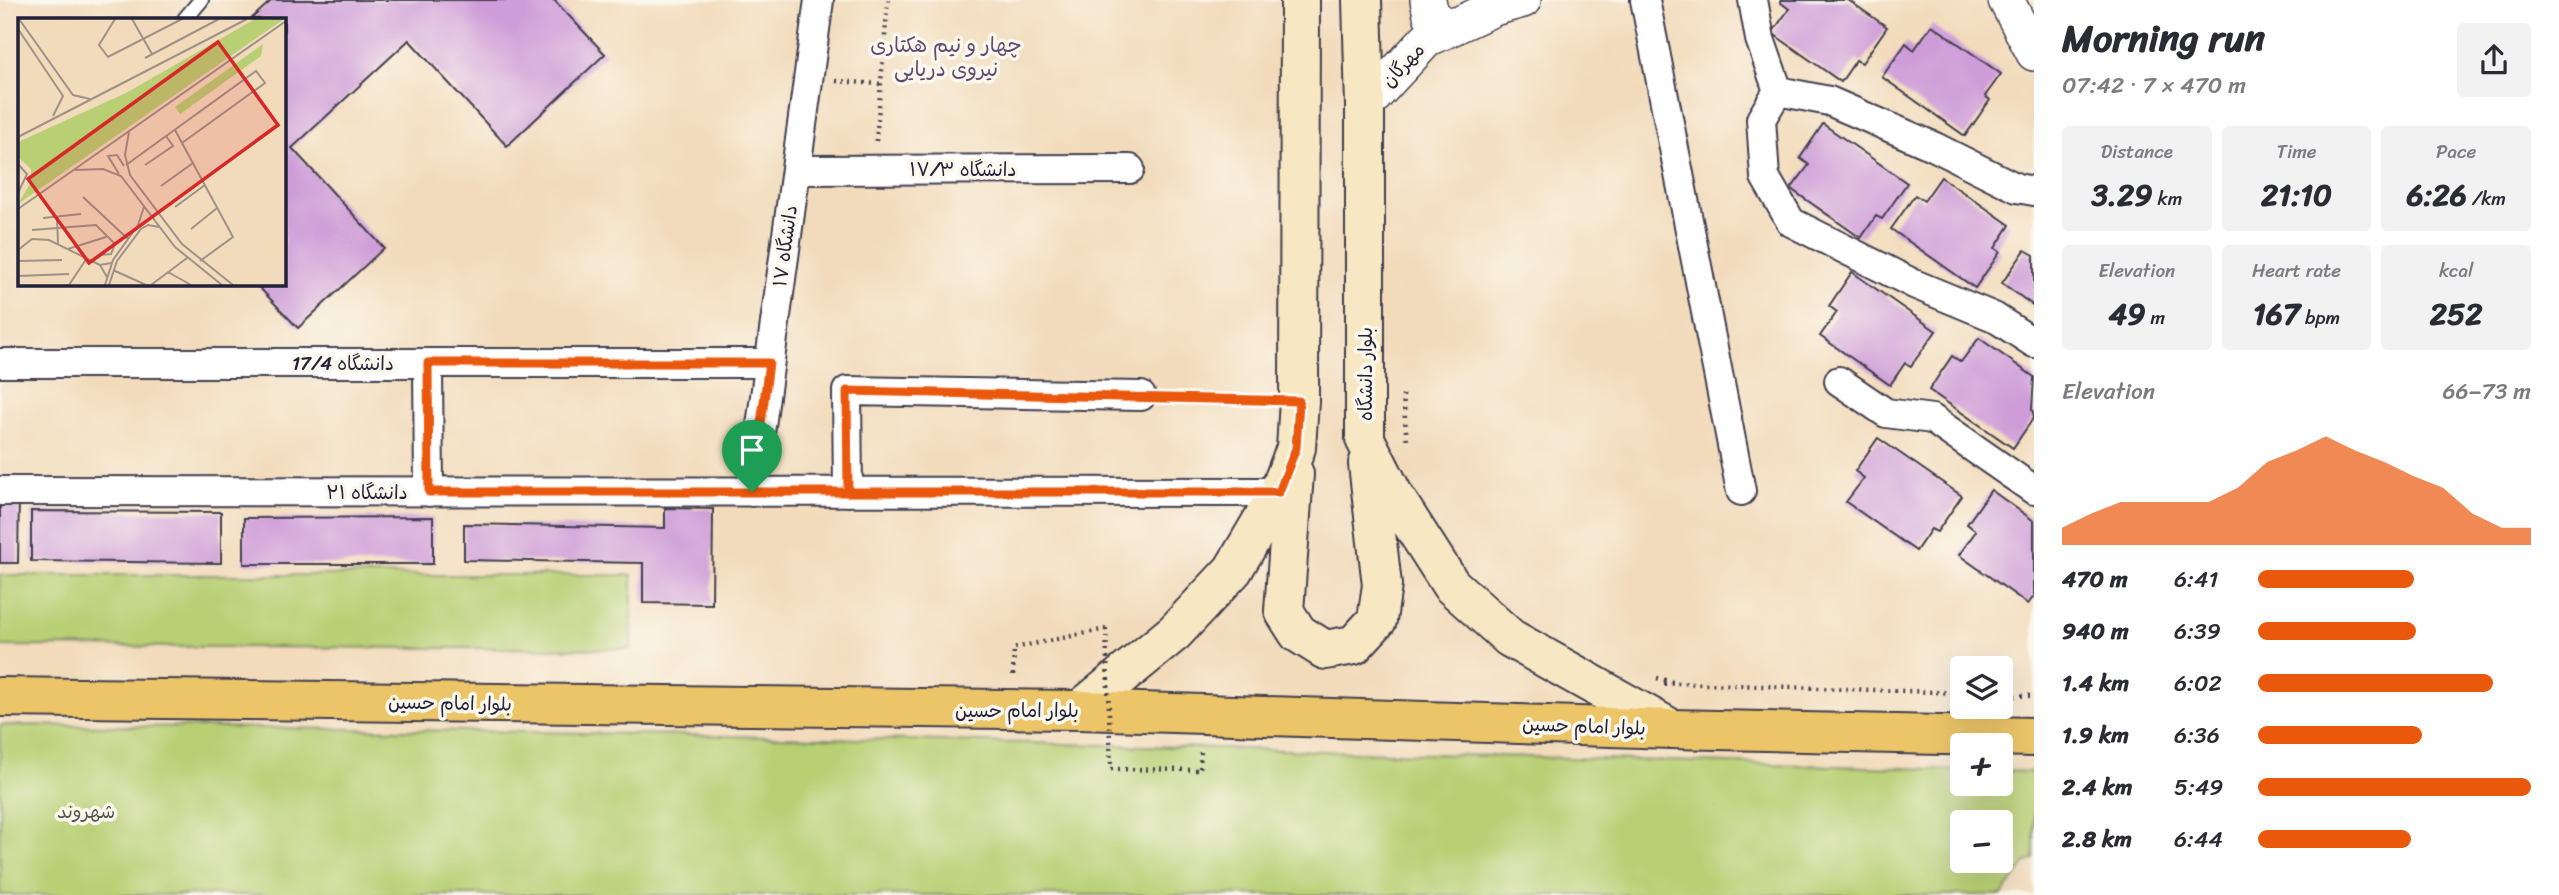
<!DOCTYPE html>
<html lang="en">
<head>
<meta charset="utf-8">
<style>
	:root { --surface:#fff; --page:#f2f2f3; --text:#2b2b33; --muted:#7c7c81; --accent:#ea580c }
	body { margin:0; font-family:Sriracha,"Playpen Sans Arabic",sans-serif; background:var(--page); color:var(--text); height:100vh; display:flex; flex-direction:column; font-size:26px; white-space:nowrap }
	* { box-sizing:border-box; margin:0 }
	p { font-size:23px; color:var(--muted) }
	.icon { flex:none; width:38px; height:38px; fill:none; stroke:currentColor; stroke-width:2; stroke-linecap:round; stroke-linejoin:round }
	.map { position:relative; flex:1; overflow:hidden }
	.drawer { display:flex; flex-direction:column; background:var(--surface); width:525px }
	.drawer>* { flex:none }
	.buttons { position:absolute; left:1950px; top:656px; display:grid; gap:14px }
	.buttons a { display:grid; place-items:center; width:63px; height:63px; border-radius:7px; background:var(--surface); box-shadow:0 7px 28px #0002; font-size:35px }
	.pin { position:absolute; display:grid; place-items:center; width:60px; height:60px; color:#fff; margin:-72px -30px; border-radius:50% 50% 50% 0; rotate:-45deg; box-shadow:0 0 7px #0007 }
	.pin .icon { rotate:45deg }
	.round { display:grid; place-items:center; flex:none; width:74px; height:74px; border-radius:7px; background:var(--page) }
	.head { display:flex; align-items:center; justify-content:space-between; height:119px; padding:0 28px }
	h1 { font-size:38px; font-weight:800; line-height:52px }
	.figures { display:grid; grid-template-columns:repeat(3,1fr); gap:10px; height:119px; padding:7px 28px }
	.figures div { display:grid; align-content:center; border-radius:7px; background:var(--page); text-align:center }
	.figures b { font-size:30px; font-weight:800 }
	.figures small { font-size:19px; font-weight:400 }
	.figures p { font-size:19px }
	.chart { height:196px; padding:14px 28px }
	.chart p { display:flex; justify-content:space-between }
	.chart svg { width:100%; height:126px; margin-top:7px; fill:var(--accent); opacity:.7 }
	ul { padding:0 28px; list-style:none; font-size:23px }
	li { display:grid; grid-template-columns:112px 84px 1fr; align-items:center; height:52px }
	li i { height:18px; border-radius:9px; background:var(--accent) }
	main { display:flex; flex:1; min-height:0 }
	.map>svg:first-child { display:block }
</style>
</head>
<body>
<main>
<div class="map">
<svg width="2034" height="895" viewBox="0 0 2034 895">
	<rect width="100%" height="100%" fill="#fbf7ec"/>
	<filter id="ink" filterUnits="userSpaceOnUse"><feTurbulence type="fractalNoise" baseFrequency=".0143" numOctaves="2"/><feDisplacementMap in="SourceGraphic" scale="14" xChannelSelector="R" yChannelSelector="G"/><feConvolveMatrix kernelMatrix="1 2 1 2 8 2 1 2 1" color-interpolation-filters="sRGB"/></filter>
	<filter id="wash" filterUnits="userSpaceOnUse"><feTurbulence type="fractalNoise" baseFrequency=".00686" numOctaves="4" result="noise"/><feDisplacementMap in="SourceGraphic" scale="28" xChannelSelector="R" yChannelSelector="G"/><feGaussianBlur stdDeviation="1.57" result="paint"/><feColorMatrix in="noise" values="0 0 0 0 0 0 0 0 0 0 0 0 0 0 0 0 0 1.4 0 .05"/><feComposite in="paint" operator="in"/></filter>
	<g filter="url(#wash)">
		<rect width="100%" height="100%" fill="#f2dbbb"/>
		<path fill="#b8cf73" stroke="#6d7857" stroke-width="2" fill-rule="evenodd" d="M 0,575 L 632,575 L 631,649 L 0,646 Z
			M 0,725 C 654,730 1308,750 1962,770 L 1962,784 L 2000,784 L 2000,771 L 2034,772 L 2034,859 L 2027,862 L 2002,895 L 0,895 ZM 1962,822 L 2000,822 L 2000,861 L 1962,861 Z"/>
		<g id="blocks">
			<path fill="#ce9cd8" d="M 272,0 L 554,0 L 605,54 L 507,146 L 409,40 L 292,148 L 384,248 L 298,328 L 256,284 L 284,284 L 284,19 L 251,19 Z
				M 1781,0 L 1848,0 L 1887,27 L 1862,63 L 1856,60 L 1841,82 L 1772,33 L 1789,9 L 1780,2 Z
				M 1932,25 L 2001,74 L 1985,96 L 1990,100 L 1965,136 L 1882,77 L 1906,43 L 1914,50 Z
				M 1823,124 L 1907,183 L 1882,219 L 1876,216 L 1861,238 L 1791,189 L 1809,165 L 1800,158 Z
				M 1941,177 L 2010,225 L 1995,248 L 2000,252 L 1975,288 L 1891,229 L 1915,195 L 1924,201 Z
				M 2025,250 L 2034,255 L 2034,306 L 2002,283 Z
				M 1852,272 L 1936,331 L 1911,366 L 1905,363 L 1890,385 L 1820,336 L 1837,312 L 1829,306 Z
				M 1979,338 L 2034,377 L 2032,409 L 2034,417 L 2013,448 L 1929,390 L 1952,356 L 1961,362 Z
				M 1878,438 L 1962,496 L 1937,532 L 1931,529 L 1916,551 L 1846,502 L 1864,478 L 1855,471 Z
				M 1991,490 L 2034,521 L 2034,596 L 2028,604 L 1959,555 L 1976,531 L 1967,524 Z
				M 0,493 L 19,493 L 18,563 L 0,563 Z
				M 665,508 L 713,509 L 712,604 L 643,603 L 643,563 L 464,560 L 464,524 L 665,528 Z
				M 31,511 L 221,512 L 221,563 L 31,561 Z
				M 433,517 L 433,564 L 244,564 L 244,518 Z"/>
		</g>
	</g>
	<g filter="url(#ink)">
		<use href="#blocks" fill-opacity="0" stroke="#413e4e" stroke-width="2"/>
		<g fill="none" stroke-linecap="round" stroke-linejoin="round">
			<defs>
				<path id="service" d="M 185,19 L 201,0"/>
				<path id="minor" d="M 1645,0 L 1741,491
					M 1753,0 L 1760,39 L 1778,91
					M 1778,91 L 1761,119 L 1765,177 L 1791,222 L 1914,284 L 1994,317 L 2034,343
					M 1778,91 L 1829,101 L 1935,147 L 2017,188 L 2034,191
					M 796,170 L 1130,169
					M 0,363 L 769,363
					M 428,363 L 429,492
					M 1839,381 L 1886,413 L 1932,419 L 2034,490
					M 0,491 L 1279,492
					M 752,492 L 819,0
					M 848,492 L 847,391 L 1141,396"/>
				<path id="tertiary" d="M 1428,0 L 1431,15 L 1441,23 L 1456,26
					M 2006,0 L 2034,53
					M 1365,106 L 1427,39 L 1494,8 L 1523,0"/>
				<path id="secondary" d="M 1362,0 L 1365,106 L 1365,439 L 1394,496 L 1451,585 L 1510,638 L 1672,729
					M 1294,474 L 1284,611 L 1298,633 L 1325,650 L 1354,645 L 1377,620 L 1382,585 L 1368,464
					M 1080,710 L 1175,632 L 1233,570 L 1279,492 L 1296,448 L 1299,401 L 1300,0"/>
				<path id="primary" d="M 0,697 L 1080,710 L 1672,729 L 2034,737"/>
			</defs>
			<use href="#service" stroke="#413e4e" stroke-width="18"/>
			<use href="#minor" stroke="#413e4e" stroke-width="32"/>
			<use href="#tertiary" stroke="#413e4e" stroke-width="38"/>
			<use href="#secondary" stroke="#413e4e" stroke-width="42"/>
			<use href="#primary" stroke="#413e4e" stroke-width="42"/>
			<path stroke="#413e4e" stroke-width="4.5" stroke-dasharray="2 5" stroke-linecap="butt" d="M 836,81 L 880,84
				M 876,141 L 888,0
				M 1403,395 L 1407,442
				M 1167,396 L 1267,400
				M 1013,675 L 1014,648 L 1106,629
				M 1657,678 L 1677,683 L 1962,693
				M 1664,684 L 1677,683
				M 2000,695 L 2034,696
				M 1111,769 L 1200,770 L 1201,749"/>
			<use href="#service" stroke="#fff" stroke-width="14"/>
			<use href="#minor" stroke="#fff" stroke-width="28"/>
			<use href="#tertiary" stroke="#fff" stroke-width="35"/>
			<use href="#secondary" stroke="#f7e8c3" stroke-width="38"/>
			<use href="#primary" stroke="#ecc569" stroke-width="38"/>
			<path stroke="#413e4e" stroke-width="4.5" stroke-dasharray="2 5" stroke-linecap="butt" d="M 1106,629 L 1111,769"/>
		</g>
	</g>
	<g fill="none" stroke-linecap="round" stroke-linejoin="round" filter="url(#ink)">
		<defs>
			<path id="route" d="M 752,492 L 429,492 L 428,363 L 769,363 L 752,492 L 1279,492 L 1296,448 L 1299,401 L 847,391 L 848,492 L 752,492"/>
		</defs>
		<use href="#route" stroke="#fff" stroke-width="14"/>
		<use href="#route" stroke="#ea580c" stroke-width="9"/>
	</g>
	<g text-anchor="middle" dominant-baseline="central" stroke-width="7" stroke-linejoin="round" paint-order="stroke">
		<g font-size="19" fill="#22223b" stroke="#fbf7ec">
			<text transform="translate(1403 65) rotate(-47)">مهرگان</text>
			<text x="963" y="169">دانشگاه ۱۷/۳</text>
			<text transform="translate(785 246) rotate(-82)">دانشگاه ۱۷</text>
			<text x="343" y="363">دانشگاه 17/4</text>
			<text transform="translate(1365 374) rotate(-90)">بلوار دانشگاه</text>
			<text x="367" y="492">دانشگاه ۲۱</text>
			<text transform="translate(450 703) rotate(1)">بلوار امام حسین</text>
			<text x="1017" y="710">بلوار امام حسین</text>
			<text transform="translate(1584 726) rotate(2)">بلوار امام حسین</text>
		</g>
		<g font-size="19" fill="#4f564c" stroke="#fbf7ec">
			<text x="86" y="811">شهروند</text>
		</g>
		<g font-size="21" fill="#5e4d72" stroke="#fbf7ec">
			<text x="946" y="45">چهار و نیم هکتاری<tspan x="946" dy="24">نیروی دریایی</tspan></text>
		</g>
	</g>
	<g transform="translate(18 18)">
		<rect width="268" height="268" fill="#f2dbbb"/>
		<path d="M 237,1 L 266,1 L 0,186 L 13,164 L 13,151 L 0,139 L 0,124 L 108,75 ZM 245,26 L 243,38 L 162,96 L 157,89 Z" fill="#b8cf73"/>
		<path fill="none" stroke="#9f9188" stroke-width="2" d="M 1,1 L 55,77 L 72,81M 97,1 L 81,27 L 90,39 L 164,1M 114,1 L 134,36M 0,11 L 45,78 L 35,98M 127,40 L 201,1M 157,112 L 215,219 L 182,243M 111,114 L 107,137 L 112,157 L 164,226 L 215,267M 0,119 L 229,1M 0,146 L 9,156 L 0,175M 108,147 L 238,53 L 247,65 L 164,125M 127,147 L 155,128 L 148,118M 57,152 L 85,151 L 103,158 L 157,229 L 204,267M 101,156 L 90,138 L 99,137 L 106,148M 143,168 L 175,145M 65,179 L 110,221M 157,189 L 187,167M 0,191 L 268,3M 39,199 L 40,226M 25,200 L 63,196M 173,211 L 199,190M 14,212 L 78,207 L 97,226 L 93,236 L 82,237M 50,231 L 88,219M 0,232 L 14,221 L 31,222 L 82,247M 0,243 L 44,242M 95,252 L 128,267M 150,254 L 173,267M 0,258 L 51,256M 89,259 L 82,247 L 93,245M 51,267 L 69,240M 87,267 L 95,242 L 120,207 L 126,189M 91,267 L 99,243 L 123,211 L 130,207 L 141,209M 133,267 L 169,240"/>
		<path fill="#d62828" fill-opacity="0.15" stroke="#d62828" stroke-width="3.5" d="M 200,24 L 260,107 L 71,245 L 10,161 Z"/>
		<rect width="268" height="268" fill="none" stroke="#22223b" stroke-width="3.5"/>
	</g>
</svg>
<div class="buttons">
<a><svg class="icon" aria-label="layers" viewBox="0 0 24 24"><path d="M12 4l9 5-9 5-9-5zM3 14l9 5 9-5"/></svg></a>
<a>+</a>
<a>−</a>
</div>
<div class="pin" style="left:752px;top:492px;background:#1e9e55"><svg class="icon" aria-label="arrive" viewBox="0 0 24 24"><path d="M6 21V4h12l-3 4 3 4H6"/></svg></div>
</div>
<section class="drawer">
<div class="head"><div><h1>Morning run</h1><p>07:42 · 7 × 470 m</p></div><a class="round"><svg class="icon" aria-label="share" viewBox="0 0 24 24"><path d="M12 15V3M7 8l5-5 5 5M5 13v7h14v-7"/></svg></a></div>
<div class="figures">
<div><p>Distance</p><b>3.29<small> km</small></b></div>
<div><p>Time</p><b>21:10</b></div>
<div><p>Pace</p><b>6:26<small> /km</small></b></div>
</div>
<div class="figures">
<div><p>Elevation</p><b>49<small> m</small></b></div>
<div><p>Heart rate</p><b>167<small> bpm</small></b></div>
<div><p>kcal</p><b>252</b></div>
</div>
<div class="chart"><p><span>Elevation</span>66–73 m</p>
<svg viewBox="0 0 160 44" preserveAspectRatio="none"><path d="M0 44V38L10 33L20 29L30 29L40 29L50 29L60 24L70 15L80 11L90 6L100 11L110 15L120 20L130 24L140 33L150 38L160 38V44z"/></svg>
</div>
<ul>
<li><b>470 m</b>6:41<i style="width:57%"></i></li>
<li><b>940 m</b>6:39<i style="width:58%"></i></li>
<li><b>1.4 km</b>6:02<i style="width:86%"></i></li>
<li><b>1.9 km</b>6:36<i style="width:60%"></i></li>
<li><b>2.4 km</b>5:49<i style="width:100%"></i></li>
<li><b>2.8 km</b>6:44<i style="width:56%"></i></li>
</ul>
</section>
</main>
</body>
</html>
